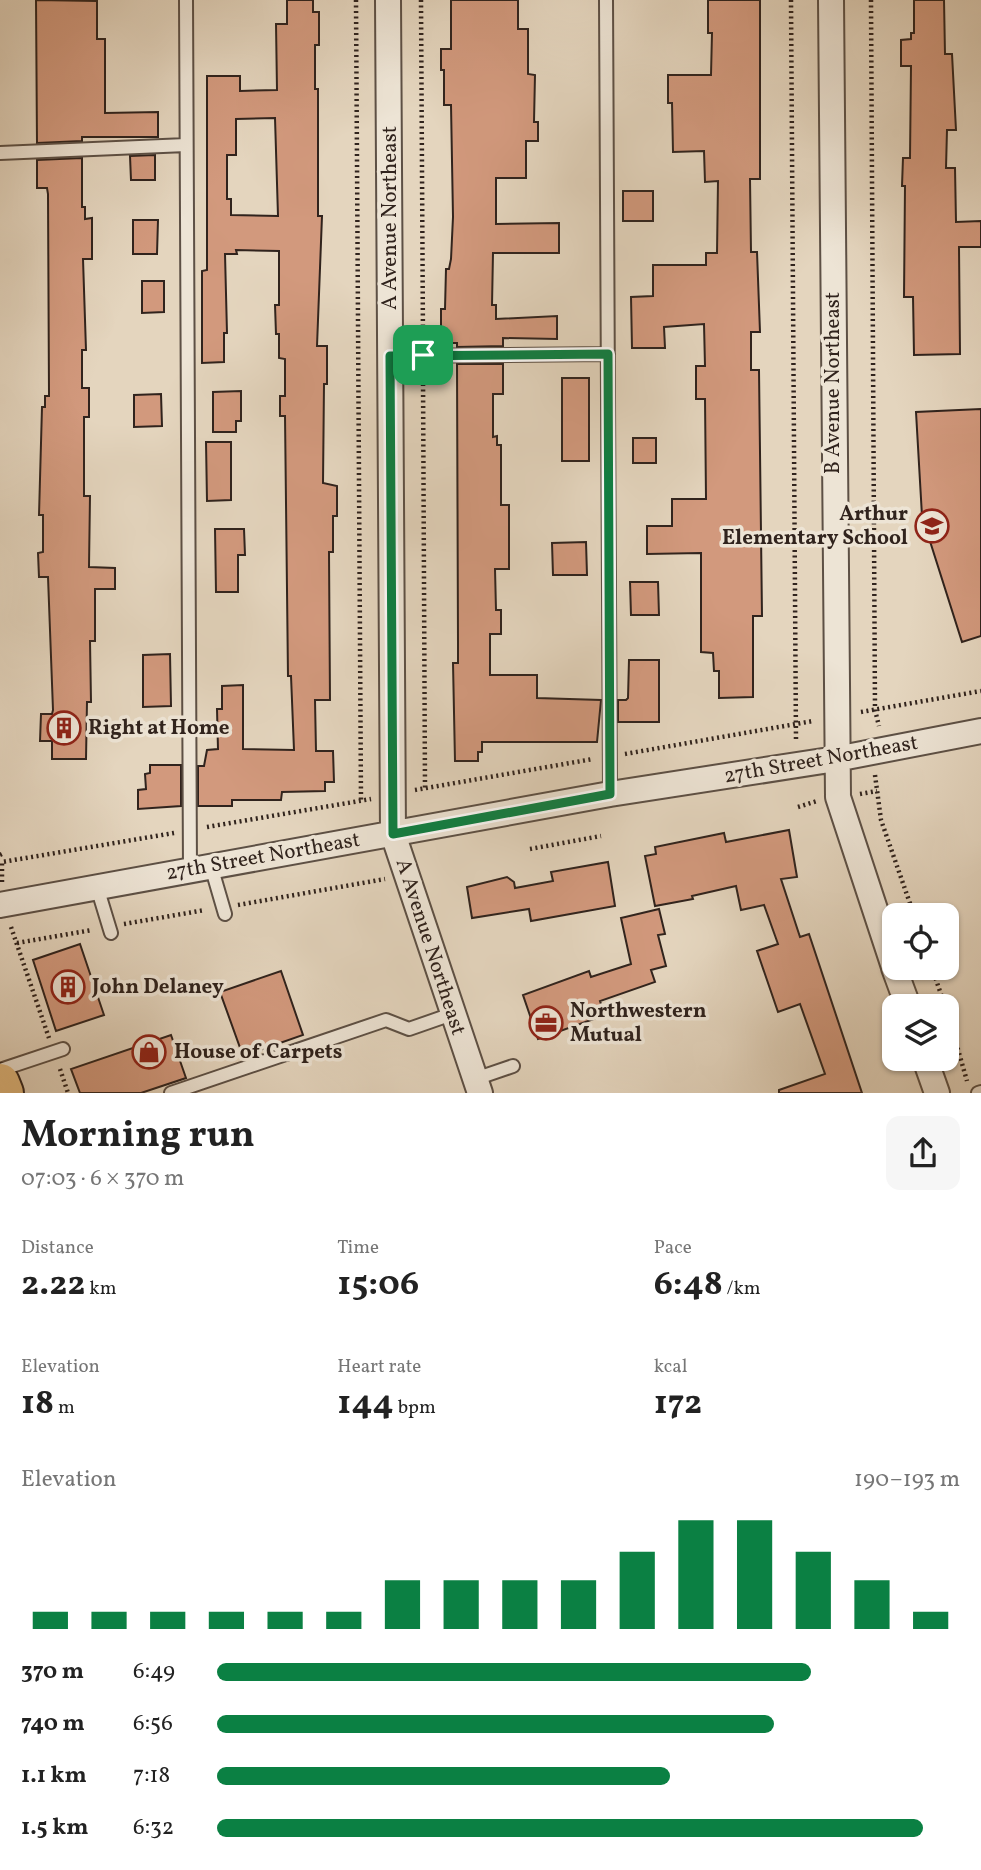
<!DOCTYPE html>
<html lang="en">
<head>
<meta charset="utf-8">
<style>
	:root { --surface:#fff; --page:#f6f6f6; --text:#222; --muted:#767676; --accent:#0b8043 }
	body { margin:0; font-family:Vollkorn,serif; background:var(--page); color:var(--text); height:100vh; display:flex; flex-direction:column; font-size:26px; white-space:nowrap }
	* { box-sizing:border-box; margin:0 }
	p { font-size:23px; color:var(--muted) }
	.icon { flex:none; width:38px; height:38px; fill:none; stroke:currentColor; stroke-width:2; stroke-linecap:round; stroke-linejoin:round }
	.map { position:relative; height:1093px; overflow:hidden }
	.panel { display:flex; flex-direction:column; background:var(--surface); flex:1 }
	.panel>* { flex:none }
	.fabs { position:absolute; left:882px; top:903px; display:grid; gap:14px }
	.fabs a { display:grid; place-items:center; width:77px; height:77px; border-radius:14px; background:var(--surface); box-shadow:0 2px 5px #0004; font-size:35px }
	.pin { position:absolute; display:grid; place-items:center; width:60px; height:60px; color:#fff; margin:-30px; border-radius:14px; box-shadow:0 4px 10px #0006 }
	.round { display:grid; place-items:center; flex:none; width:74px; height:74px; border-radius:14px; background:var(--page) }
	.head { display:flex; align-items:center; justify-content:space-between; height:119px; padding:0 21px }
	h1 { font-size:38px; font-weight:700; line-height:52px }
	.figures { display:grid; grid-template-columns:repeat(3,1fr); gap:10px; height:119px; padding:7px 21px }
	.figures div { display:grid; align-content:center }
	.figures b { font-size:35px; font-weight:700 }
	.figures small { font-size:19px; font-weight:400 }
	.figures p { font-size:19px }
	.chart { height:196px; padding:14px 21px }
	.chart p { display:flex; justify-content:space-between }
	.chart svg { width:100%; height:126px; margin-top:7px; stroke:var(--accent); stroke-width:6 }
	ul { padding:0 21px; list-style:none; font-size:23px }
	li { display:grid; grid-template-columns:112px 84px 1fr; align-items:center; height:52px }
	li i { height:18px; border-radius:9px; background:var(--accent) }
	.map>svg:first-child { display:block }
</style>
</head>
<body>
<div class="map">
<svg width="981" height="1093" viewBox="0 0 981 1093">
	<rect width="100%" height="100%" fill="#e4d5be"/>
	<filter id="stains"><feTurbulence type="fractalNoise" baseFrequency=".00286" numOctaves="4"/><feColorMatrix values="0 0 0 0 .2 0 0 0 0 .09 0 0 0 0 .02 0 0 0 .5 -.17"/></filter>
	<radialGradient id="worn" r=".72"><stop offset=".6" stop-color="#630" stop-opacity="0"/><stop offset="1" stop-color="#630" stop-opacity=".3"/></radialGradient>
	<path fill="#d2997d" stroke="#30231d" stroke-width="2" fill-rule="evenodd" d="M 36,0 L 97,1 L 97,39 L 105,39 L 105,113 L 158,112 L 158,137 L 82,137 L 82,141 L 37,143 Z
		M 287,0 L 313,0 L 313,12 L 319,12 L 319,45 L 315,45 L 315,89 L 318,89 L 318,216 L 322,216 L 317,346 L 327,346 L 327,384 L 324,384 L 323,483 L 337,486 L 337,516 L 333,516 L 333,552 L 329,552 L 330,700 L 315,700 L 316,751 L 333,751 L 334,782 L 325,782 L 325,791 L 282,792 L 281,800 L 232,800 L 232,806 L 198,806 L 198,766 L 204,766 L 207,750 L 218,749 L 217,709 L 222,709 L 222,686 L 243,685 L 243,749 L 294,750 L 291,676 L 288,676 L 285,416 L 280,416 L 280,396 L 285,396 L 285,359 L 279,358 L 279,334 L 276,334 L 275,305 L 279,305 L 279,251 L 236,250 L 237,254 L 225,254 L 227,333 L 224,333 L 224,362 L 202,363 L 202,271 L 207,270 L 207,76 L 240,76 L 240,91 L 277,90 L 276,24 L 287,24 ZM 275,118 L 278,216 L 231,215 L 231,199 L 227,199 L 227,155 L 236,155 L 236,119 Z
		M 451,0 L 518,0 L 518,29 L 528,29 L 528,74 L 535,75 L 534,122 L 538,122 L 538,141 L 526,141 L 526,178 L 496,178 L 496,224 L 559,223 L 559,253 L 493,253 L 492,305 L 496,305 L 496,319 L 557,316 L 557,339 L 503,338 L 503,346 L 457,347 L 457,343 L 450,343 L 450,337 L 441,337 L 441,309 L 445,309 L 446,269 L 449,269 L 451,259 L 453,217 L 451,105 L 444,105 L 444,70 L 441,70 L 441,49 L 451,49 Z
		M 708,0 L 760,0 L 760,179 L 750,179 L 751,252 L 757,252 L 760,332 L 751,332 L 751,370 L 759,370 L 762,616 L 753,616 L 753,697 L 719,698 L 719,671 L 714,671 L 713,653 L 701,652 L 701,553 L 647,554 L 647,526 L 672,526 L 672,499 L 706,499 L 705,399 L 696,399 L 696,366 L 705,366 L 704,324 L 664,327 L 665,348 L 632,348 L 631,297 L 653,296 L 653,265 L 706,265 L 706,253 L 717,253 L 718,181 L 705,182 L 704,151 L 673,152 L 672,103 L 668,103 L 668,75 L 711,75 L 712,33 L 708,33 Z
		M 914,0 L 944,0 L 945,54 L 952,54 L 956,130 L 947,130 L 946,168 L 955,168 L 956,222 L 981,221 L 981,247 L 959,247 L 960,354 L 914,355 L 913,297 L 904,297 L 905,186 L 902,186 L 903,158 L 910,158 L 911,66 L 901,66 L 901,40 L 911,39 L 911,33 L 914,33 Z
		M 155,155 L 155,180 L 131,180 L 130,156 Z
		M 82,158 L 82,207 L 85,207 L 85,219 L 92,218 L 92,259 L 83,259 L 86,350 L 82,350 L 82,388 L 89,388 L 89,417 L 84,417 L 84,496 L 90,496 L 89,567 L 115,568 L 115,589 L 95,589 L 95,641 L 90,641 L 91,702 L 87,702 L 86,759 L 52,759 L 52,741 L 40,741 L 41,714 L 52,714 L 53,710 L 48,577 L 39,577 L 38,553 L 43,552 L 43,515 L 39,515 L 42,407 L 45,407 L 45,396 L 49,396 L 48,194 L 47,188 L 37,188 L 37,160 Z
		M 623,191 L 653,191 L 653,221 L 623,221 Z
		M 133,220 L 158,220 L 157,254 L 133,254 Z
		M 142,281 L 164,281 L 164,312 L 142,313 Z
		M 457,364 L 503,364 L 503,394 L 493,394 L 493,437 L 497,436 L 497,445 L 501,445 L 501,505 L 509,505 L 509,569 L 495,569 L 496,610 L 501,610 L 501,634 L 490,634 L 490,675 L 537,675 L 537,698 L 601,700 L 597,742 L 482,742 L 482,752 L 478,752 L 478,761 L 455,761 L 453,663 L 458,663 L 458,641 Z
		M 562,378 L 589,378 L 589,461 L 562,461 Z
		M 241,391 L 241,421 L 236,421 L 236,432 L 213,432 L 213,392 Z
		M 161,394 L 162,426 L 134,427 L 134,395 Z
		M 981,409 L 981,636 L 962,642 L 922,516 L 916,412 Z
		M 633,438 L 656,438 L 656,463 L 633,463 Z
		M 206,442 L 231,442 L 231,500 L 207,501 Z
		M 215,529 L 244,529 L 245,555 L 238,555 L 238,592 L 216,592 Z
		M 586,542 L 587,575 L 553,575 L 552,543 Z
		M 630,582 L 658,582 L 659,615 L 631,615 Z
		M 170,654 L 171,706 L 143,707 L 143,655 Z
		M 629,660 L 659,660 L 659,722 L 618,722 L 618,700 L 626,700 L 628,698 Z
		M 150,765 L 181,765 L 181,806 L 138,809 L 138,790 L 146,789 L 145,774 L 150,773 Z
		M 789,830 L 797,877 L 781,879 L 800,937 L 809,934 L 862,1093 L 779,1093 L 779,1090 L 825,1074 L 800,1004 L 778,1012 L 757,951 L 778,944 L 764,905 L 741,910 L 736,886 L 692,896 L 693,899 L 655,906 L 645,856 L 656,854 L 655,847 L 724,833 L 726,842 Z
		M 608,862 L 615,906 L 531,921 L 529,909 L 472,918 L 467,887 L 507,877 L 514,882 L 515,888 L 553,881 L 551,872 Z
		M 659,909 L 665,934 L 658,935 L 666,966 L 651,970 L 655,982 L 600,1001 L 605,1015 L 538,1039 L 523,995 L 589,971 L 591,977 L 631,964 L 621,918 Z
		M 80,944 L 104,1015 L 56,1031 L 33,960 Z
		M 281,971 L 303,1035 L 243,1056 L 220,992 Z
		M 171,1035 L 186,1078 L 141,1093 L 80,1093 L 71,1069 Z"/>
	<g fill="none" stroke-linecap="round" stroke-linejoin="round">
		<defs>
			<path id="lane" d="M 186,0 L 190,871
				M 606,0 L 610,794
				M 0,153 L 186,145
				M 390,356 L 608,354
				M 211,866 L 225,914
				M 97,887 L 111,933
				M 0,1070 L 63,1049
				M 475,1079 L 513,1066
				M 171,1093 L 386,1020 L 409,1029 L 452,1014
				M 978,1093 L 981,1092"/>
			<path id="street" d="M 388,0 L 393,834 L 480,1093
				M 831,0 L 838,797 L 894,967
				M 0,905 L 610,794 L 836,759 L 981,731
				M 894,968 L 908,1006
				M 925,1059 L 937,1093"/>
			<path id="primary" d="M 0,1083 L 4,1093"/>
		</defs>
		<use href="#lane" stroke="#5d5045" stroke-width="16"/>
		<use href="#street" stroke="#5d5045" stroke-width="28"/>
		<use href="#primary" stroke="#30231d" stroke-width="42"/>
		<path stroke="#30231d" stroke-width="4.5" stroke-dasharray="2 3.5" stroke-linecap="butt" d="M 356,0 L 361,800
			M 421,0 L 423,340
			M 791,0 L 796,741
			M 871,0 L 875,710 L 879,726
			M 423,373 L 425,789
			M 861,712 L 981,691
			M 625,754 L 813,721
			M 875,775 L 881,820 L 914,915
			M 415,790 L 593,759
			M 860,794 L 877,791
			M 798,807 L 817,801
			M 207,827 L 371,799
			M 530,849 L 601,836
			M 0,855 L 2,854
			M 2,882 L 2,862 L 174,833
			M 238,905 L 385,879
			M 124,924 L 205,910
			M 11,927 L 49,1038
			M 17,943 L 92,930
			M 932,968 L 945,1006
			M 947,1011 L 967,1081
			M 60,1069 L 68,1093"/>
		<use href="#lane" stroke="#ede4d5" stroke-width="12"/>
		<use href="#street" stroke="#ede4d5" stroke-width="24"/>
		<use href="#primary" stroke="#e2ba7f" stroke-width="38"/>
	</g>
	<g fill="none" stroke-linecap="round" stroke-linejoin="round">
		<defs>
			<path id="route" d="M 608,354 L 610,794 L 393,834 L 390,356 Z"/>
		</defs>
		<use href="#route" stroke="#fff" stroke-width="14"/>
		<use href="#route" stroke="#0b8043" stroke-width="9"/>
	</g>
	<defs>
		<symbol id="school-ring" viewBox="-11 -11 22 22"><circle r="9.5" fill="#ede4d5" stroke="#8f2418" stroke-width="1.5"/><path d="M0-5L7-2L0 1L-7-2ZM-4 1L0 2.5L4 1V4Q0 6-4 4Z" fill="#8f2418"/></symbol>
		<symbol id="building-ring" viewBox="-11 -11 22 22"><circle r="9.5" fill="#ede4d5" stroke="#8f2418" stroke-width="1.5"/><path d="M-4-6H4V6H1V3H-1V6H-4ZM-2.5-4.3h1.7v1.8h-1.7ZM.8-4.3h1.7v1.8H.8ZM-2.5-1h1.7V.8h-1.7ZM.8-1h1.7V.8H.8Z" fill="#8f2418"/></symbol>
		<symbol id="office-ring" viewBox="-11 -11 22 22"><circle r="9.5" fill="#ede4d5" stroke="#8f2418" stroke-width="1.5"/><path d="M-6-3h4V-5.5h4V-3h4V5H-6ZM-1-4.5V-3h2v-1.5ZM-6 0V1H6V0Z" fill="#8f2418"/></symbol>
		<symbol id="shop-ring" viewBox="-11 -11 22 22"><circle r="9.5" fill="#ede4d5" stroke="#8f2418" stroke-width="1.5"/><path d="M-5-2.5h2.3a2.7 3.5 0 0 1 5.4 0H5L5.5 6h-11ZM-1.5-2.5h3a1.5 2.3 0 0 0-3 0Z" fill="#8f2418"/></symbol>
	</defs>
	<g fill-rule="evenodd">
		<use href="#school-ring" x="913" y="507" width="38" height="38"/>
		<use href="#building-ring" x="45" y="709" width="38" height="38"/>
		<use href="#building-ring" x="49" y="968" width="38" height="38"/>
		<use href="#office-ring" x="527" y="1004" width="38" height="38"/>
		<use href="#shop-ring" x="130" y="1033" width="38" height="38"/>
	</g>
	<g text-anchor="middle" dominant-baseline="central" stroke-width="7" stroke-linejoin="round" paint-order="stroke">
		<g font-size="21" fill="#30231d" stroke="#ede4d5">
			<text transform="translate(390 218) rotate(-90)">A Avenue Northeast</text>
			<text transform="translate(833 383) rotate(-90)">B Avenue Northeast</text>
			<text transform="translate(821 760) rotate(-10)">27th Street Northeast</text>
			<text transform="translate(263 857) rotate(-10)">27th Street Northeast</text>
			<text transform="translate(430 947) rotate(72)">A Avenue Northeast</text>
		</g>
		<g font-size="21" font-weight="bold" fill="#30231d" stroke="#ede4d5" text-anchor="start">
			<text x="908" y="514" text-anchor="end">Arthur<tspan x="908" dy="24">Elementary School</tspan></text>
			<text x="88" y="728">Right at Home</text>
			<text x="92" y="987">John Delaney</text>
			<text x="570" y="1011">Northwestern<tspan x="570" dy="24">Mutual</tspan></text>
			<text x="174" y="1052">House of Carpets</text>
		</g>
	</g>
	<rect width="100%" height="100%" filter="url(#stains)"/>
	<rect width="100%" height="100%" fill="url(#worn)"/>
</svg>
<div class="fabs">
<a><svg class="icon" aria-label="locate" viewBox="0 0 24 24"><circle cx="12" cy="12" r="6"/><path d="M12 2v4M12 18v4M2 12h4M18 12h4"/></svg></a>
<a><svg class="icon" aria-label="layers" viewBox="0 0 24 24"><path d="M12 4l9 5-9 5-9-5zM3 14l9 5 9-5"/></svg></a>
</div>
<div class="pin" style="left:423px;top:355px;background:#1e9e55"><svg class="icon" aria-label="arrive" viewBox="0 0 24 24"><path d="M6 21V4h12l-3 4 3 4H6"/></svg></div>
</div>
<section class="panel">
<div class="head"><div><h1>Morning run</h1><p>07:03 · 6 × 370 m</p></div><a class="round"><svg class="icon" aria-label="share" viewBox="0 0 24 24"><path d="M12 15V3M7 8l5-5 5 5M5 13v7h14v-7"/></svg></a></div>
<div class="figures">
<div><p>Distance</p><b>2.22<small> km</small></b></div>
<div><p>Time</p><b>15:06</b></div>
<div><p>Pace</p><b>6:48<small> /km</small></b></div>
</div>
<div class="figures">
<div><p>Elevation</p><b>18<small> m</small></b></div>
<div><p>Heart rate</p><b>144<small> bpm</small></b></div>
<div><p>kcal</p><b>172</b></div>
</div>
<div class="chart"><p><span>Elevation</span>190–193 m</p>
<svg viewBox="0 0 160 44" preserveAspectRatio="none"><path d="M5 44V38M15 44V38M25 44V38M35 44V38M45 44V38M55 44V38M65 44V27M75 44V27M85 44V27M95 44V27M105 44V17M115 44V6M125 44V6M135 44V17M145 44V27M155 44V38"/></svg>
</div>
<ul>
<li><b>370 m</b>6:49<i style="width:80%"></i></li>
<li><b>740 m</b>6:56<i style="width:75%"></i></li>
<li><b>1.1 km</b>7:18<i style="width:61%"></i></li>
<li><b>1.5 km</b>6:32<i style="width:95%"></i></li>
</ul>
</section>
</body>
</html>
